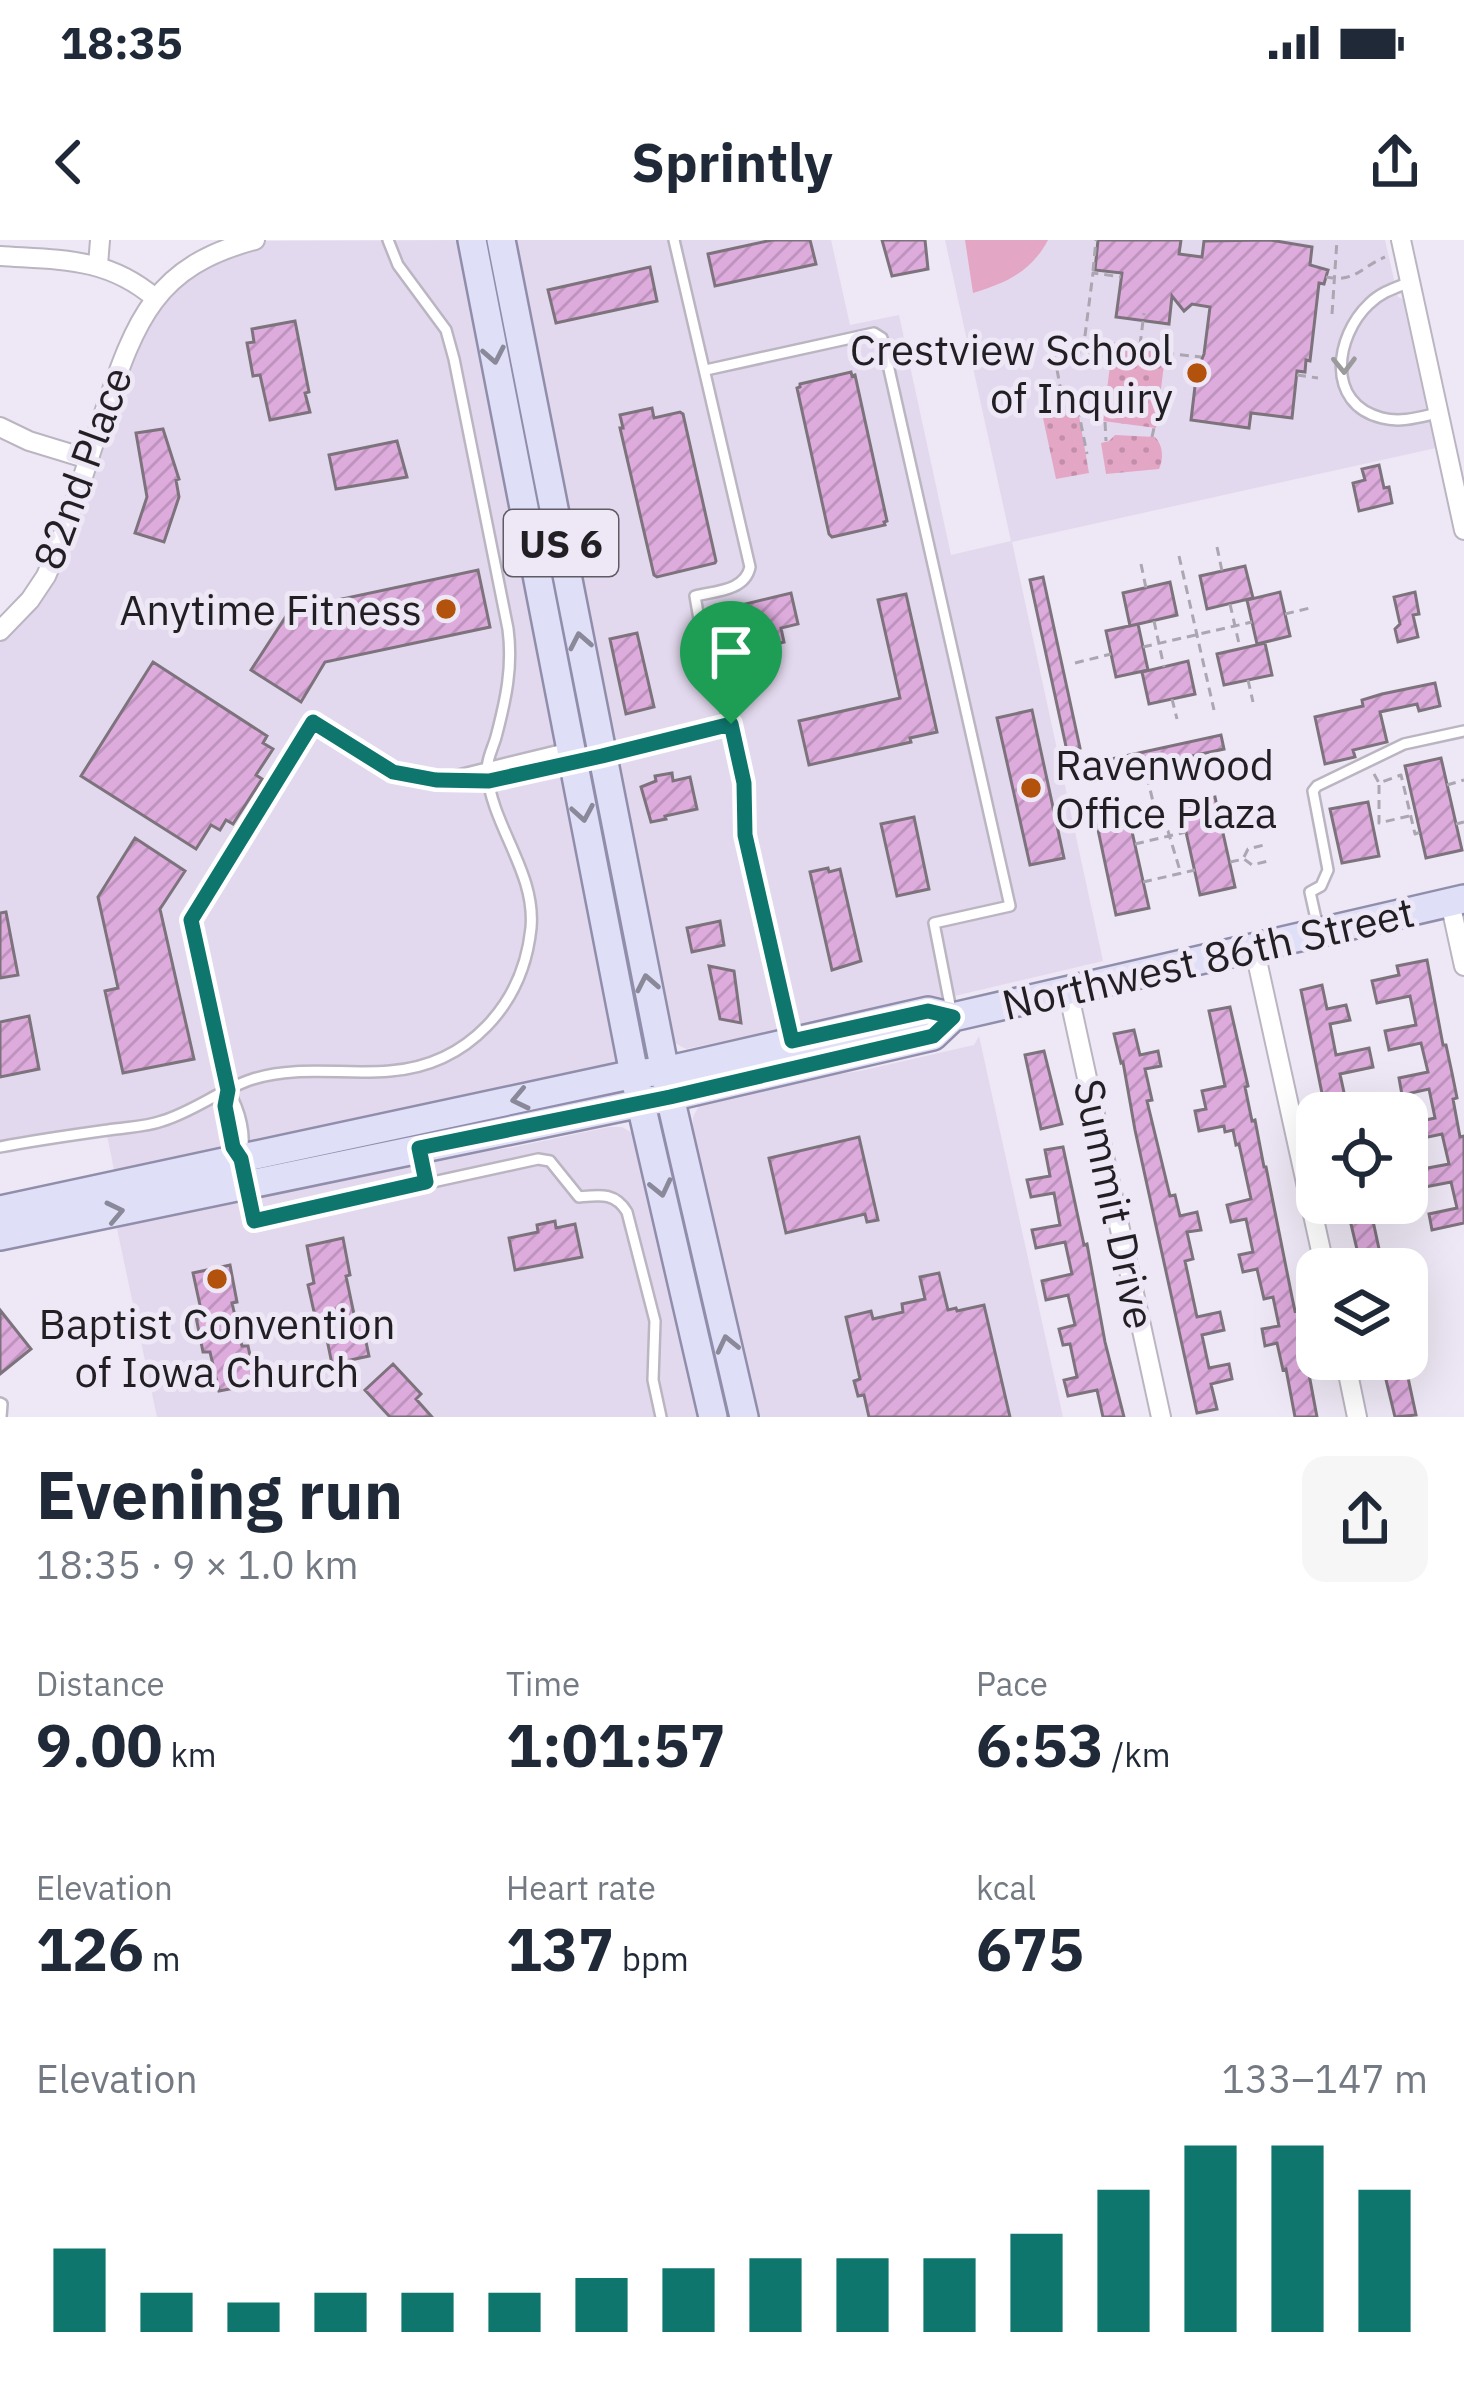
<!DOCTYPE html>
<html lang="en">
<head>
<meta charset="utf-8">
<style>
	:root { --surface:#fff; --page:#f6f6f7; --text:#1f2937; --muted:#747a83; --accent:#0f766e }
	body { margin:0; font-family:"IBM Plex Sans",sans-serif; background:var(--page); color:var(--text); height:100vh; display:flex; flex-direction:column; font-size:45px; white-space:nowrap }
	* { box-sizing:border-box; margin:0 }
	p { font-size:39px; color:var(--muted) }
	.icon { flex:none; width:66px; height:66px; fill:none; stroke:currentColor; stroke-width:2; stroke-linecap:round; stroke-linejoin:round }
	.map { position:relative; height:1177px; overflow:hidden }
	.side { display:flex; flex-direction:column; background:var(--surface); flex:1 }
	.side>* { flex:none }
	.controls { position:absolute; left:1296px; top:852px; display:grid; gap:24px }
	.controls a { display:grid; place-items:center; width:132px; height:132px; border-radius:24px; background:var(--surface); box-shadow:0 12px 48px #0002; font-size:60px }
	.pin { position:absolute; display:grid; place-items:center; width:102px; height:102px; color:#fff; margin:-123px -51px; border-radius:50% 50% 50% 0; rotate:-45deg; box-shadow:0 0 12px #0007 }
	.pin .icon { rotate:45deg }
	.round { display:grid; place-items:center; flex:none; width:126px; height:126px; border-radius:24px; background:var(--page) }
	.head { display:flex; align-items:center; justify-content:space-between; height:204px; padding:0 36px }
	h1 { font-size:66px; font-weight:700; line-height:90px }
	.stats { display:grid; grid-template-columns:repeat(3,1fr); gap:18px; height:204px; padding:12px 36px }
	.stats div { display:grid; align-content:center }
	.stats b { font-size:60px; font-weight:700 }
	.stats small { font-size:33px; font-weight:400 }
	.stats p { font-size:33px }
	.chart { height:336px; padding:24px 36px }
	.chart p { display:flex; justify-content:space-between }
	.chart svg { width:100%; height:216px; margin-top:12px; stroke:var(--accent); stroke-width:6 }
	.status { display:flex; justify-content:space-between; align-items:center; height:84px; padding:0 60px; background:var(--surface); direction:ltr }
	.status svg { height:33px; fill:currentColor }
	header { display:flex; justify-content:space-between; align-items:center; height:156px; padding:0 36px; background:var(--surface); font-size:54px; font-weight:700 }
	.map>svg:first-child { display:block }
</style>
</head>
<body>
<div class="status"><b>18:35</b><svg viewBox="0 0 49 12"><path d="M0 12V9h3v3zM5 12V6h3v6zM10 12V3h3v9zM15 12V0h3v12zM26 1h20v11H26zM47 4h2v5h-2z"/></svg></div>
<header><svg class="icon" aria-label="back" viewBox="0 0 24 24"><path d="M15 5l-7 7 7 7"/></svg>Sprintly<svg class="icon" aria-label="share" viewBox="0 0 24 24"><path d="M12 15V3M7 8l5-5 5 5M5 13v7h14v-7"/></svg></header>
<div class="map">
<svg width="1464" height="1177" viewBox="0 0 1464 1177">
	<defs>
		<pattern id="park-dots" width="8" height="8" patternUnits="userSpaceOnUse" patternTransform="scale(3)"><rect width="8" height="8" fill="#e4a6c5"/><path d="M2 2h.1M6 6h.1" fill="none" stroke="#c38ea9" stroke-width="1.8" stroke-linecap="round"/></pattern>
		<pattern id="building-hatch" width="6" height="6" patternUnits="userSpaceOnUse" patternTransform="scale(3)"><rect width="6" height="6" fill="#deabdd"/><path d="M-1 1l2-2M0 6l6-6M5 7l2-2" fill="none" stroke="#be93be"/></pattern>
	</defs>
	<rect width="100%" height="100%" fill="#eee7f5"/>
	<path fill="#e3d9ee" d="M 472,0 L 634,834 L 117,945 L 106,890 L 0,907 L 0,391 L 30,360 L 125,112 L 165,48 L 253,1 Z
		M 510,0 L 831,0 L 850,85 L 899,75 L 951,315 L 1011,301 L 945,0 L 1385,0 L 1398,57 L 1403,59 L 1436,208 L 1012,302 L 1103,721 L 878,774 L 811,783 L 686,809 L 671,801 Z
		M 979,796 L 1063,1177 L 751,1177 L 741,1133 L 731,1055 L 693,888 L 693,877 L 700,864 L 710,857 L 779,842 L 860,831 L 974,805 Z
		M 609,887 L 622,887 L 634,894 L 704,1177 L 157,1177 L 116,984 L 444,915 L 510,908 Z"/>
	<path fill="#e4a6c5" d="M 965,0 L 1048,0 C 1031,32 1006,43 973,53 Z"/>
	<path fill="url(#park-dots)" d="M 1113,102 L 1166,109 L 1156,188 L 1103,181 Z
		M 1072,166 L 1078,170 L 1089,233 L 1056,239 L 1043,178 L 1046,171 Z
		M 1115,195 L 1155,197 C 1163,205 1164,219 1159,229 L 1106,234 L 1101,203 L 1109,201 Z"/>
	<path fill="url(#building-hatch)" stroke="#7d737d" stroke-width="3" d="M 772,0 L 810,0 L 816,24 L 715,46 L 708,14 Z
		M 882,0 L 925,0 L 928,29 L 892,36 Z
		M 1098,0 L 1181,0 L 1179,14 L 1202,17 L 1204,1 L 1270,0 L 1312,7 L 1310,25 L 1328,30 L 1324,44 L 1319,43 L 1310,121 L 1306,120 L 1305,132 L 1297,131 L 1292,178 L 1251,173 L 1249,188 L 1191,180 L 1198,121 L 1201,121 L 1204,114 L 1210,67 L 1192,64 L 1184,71 L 1172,56 L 1169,84 L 1116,77 L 1122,33 L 1095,30 Z
		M 650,27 L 657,61 L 556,83 L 548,50 Z
		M 295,81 L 309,152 L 305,153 L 310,172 L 270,180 L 260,135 L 253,136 L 247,103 L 254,102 L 252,89 Z
		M 851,132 L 852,136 L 855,135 L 887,281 L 884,282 L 885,285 L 832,297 L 829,294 L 797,148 L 800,147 L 800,144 Z
		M 652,168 L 654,178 L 680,172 L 683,174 L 716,321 L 715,323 L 657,337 L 654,335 L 620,188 L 623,188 L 620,175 Z
		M 163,189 L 179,239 L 176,240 L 179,257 L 164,302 L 135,293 L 147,257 L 136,193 Z
		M 397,201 L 407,237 L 336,249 L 329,215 Z
		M 1379,225 L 1384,248 L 1389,247 L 1392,263 L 1359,271 L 1353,243 L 1365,240 L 1362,229 Z
		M 1245,326 L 1253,358 L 1207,369 L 1200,336 Z
		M 478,330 L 490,387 L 325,422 L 301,462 L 251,430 L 290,370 Z
		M 1043,337 L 1080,508 L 1067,511 L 1030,340 Z
		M 1170,342 L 1177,375 L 1130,386 L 1123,353 Z
		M 1280,352 L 1290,396 L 1257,404 L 1247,360 Z
		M 1415,352 L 1419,374 L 1413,375 L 1418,397 L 1398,402 L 1395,389 L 1400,384 L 1394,357 Z
		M 791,353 L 798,384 L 781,388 L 784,402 L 753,409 L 750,395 L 723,402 L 716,371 Z
		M 906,354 L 937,492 L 910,498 L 911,502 L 809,525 L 799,481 L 900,458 L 878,360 Z
		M 1138,384 L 1148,430 L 1116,437 L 1106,391 Z
		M 637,393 L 654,467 L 626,474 L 610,399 Z
		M 1265,403 L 1272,435 L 1224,445 L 1217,414 Z
		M 1188,421 L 1195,454 L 1149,464 L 1142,432 Z
		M 153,422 L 267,496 L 263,503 L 273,509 L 256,535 L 262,539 L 233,584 L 226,580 L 220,590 L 211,585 L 196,609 L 81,536 Z
		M 1435,443 L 1440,466 L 1419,471 L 1417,464 L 1380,472 L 1387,502 L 1353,510 L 1355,517 L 1325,524 L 1315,477 L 1363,466 L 1362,460 L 1382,454 Z
		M 1032,470 L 1064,618 L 1030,625 L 997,478 Z
		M 1221,495 L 1224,509 L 1087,539 L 1084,525 Z
		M 1441,518 L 1462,610 L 1426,618 L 1405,526 Z
		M 672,533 L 673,541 L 690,537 L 697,569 L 665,576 L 666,579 L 651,582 L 641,547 L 656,541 L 655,536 Z
		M 1215,557 L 1235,647 L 1200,655 L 1180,565 Z
		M 1368,562 L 1379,616 L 1342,623 L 1330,569 Z
		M 914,577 L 929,649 L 897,656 L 881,584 Z
		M 1129,578 L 1149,668 L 1116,675 L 1097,585 Z
		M 135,598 L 185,631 L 160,669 L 194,819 L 123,833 L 105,751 L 118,748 L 98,657 Z
		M 828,628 L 829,632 L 840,629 L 861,721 L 832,730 L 810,632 Z
		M 6,672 L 18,735 L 0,738 L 0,673 Z
		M 720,681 L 724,705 L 692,712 L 687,688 Z
		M 1427,720 L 1443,805 L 1446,805 L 1452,833 L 1457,858 L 1453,859 L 1460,897 L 1464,896 L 1464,983 L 1432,990 L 1429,974 L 1457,968 L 1451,942 L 1420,948 L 1417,930 L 1449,924 L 1442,894 L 1409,901 L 1407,884 L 1435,878 L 1429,849 L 1402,855 L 1399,838 L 1428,832 L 1421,803 L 1389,810 L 1385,791 L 1416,785 L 1410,756 L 1377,763 L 1372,741 L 1399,735 L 1397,726 Z
		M 709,726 L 734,731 L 741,783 L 720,779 Z
		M 1322,745 L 1327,769 L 1346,765 L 1350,780 L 1330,784 L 1336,815 L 1369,808 L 1373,827 L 1340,834 L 1348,871 L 1337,873 L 1329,873 L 1328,867 L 1325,868 L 1301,750 Z
		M 1230,767 L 1248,846 L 1245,847 L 1252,881 L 1255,880 L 1264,927 L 1266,927 L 1292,1057 L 1295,1071 L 1297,1070 L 1317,1177 L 1295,1177 L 1286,1129 L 1283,1130 L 1277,1103 L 1265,1106 L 1262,1089 L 1279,1086 L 1273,1057 L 1264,1059 L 1257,1029 L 1243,1032 L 1239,1015 L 1253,1012 L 1246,979 L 1231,982 L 1227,965 L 1251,959 L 1239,904 L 1236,905 L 1233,890 L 1225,892 L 1224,886 L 1199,891 L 1195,871 L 1206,869 L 1202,851 L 1225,846 L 1209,771 Z
		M 29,776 L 39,829 L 0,837 L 0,782 Z
		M 1134,790 L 1140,815 L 1158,811 L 1161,826 L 1145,829 L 1152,860 L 1147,861 L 1170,956 L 1175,955 L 1180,976 L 1197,972 L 1201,990 L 1187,992 L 1193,1019 L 1185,1021 L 1197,1077 L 1220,1072 L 1224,1090 L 1202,1095 L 1209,1128 L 1229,1124 L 1232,1139 L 1211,1144 L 1217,1169 L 1197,1173 L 1135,890 L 1123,822 L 1121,823 L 1114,794 Z
		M 1044,811 L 1062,884 L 1041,889 L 1025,815 Z
		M 859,897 L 878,980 L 867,982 L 865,974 L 786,993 L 769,918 Z
		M 1063,907 L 1084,1005 L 1087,1004 L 1105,1102 L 1124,1177 L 1103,1177 L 1097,1150 L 1068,1156 L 1064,1140 L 1077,1137 L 1070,1104 L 1063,1105 L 1059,1089 L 1075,1085 L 1068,1055 L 1046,1060 L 1042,1041 L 1072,1034 L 1065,1002 L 1036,1008 L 1032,990 L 1060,985 L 1054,953 L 1031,957 L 1027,940 L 1050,936 L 1045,910 Z
		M 1346,963 L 1392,963 L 1395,976 L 1373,981 L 1381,1018 L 1360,1022 Z
		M 555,981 L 556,988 L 575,984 L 582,1017 L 515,1030 L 509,998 L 538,992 L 537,985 Z
		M 343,998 L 350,1035 L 346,1036 L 355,1079 L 361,1078 L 369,1116 L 332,1124 L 324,1085 L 317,1085 L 308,1045 L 314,1043 L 307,1006 Z
		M 230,1025 L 237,1062 L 232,1063 L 242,1106 L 248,1106 L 256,1144 L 219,1151 L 210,1112 L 203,1112 L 195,1072 L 201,1070 L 193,1033 Z
		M 939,1033 L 948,1070 L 956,1068 L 957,1071 L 984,1065 L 1010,1177 L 869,1177 L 864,1155 L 858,1156 L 854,1141 L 860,1139 L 846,1077 L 871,1071 L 873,1079 L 903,1072 L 902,1064 L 925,1059 L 920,1037 Z
		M 0,1070 L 31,1109 L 0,1134 Z
		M 1381,1119 L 1404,1119 L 1416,1175 L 1395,1177 Z
		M 393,1124 L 421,1154 L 416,1159 L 432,1177 L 390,1177 L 365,1150 Z"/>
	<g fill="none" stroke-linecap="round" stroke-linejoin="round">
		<defs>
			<path id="lane" d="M 674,0 L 750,327 C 745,351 715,351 695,356 L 702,396 L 735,499 L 744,543 L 745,595 L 792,799
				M 1410,42 C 1395,48 1381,52 1369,64 C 1335,96 1325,164 1382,178 C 1401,183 1420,177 1438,173
				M 706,130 L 874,93 L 882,98 L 1010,666 L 934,683 L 951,770
				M 609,515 L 731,484
				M 450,537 L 568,508
				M 1318,688 L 1310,652 L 1321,646 L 1328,630 L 1313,551 L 1317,546 L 1404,504 L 1464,491
				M 227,851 C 224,873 229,899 241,919 C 247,896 240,870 228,850 L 192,680 L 313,482 C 338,498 365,520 393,532 C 445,555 516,535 569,523
				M 0,907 C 36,900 72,895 108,890 C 126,887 146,887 162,881 C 195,871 221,849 253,839 C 298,825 344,835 390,831 C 468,825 523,765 531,688 C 536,632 492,587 487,532 C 486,520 493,508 496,497 C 506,459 513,427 508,389 L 454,119 L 446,90 L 398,25 L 388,0
				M 247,947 L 254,981 L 538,919 L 550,921 L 579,957 C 600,955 615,952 627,972 L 655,1081 L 653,1140 L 661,1177
				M 0,1163 L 2,1164 L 1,1177"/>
			<path id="street" d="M 1401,0 L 1464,290
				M 0,16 C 60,20 107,17 155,58
				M 98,25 L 100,0
				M 0,187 L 29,201 L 88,219
				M 0,391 L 30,360 L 46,336 C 70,282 86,225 105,170 C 136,80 155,26 255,0
				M 1450,662 L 1464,726
				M 1254,707 L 1325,1029
				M 1068,751 L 1161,1177
				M 1345,1119 L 1357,1177"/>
			<path id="primary" d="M 472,0 L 634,834 L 713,1177
				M 501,0 L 670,857 L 744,1177
				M 0,970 L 634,834 L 665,831 L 928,771 L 953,777 L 1464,659
				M 0,996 L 670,857 L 933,796 L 953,777"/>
		</defs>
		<use href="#lane" stroke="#bbb5c2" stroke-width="14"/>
		<use href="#street" stroke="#bbb5c2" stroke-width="22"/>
		<use href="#primary" stroke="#908eab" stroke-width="32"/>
		<path stroke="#aba6b1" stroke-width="3" stroke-dasharray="9 6" stroke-linecap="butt" d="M 1093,31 L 1096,0
			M 1326,37 C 1355,43 1361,27 1385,17
			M 1332,74 L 1337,0
			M 1140,105 L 1144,73
			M 1083,111 L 1093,33 L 1121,37
			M 1165,113 L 1201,117
			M 1297,135 L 1318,138
			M 1063,167 L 1072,165 L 1078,169 L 1087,214
			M 1064,168 L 1054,113 L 1056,110 L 1111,117
			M 1105,182 L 1106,201
			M 1152,197 L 1154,188
			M 1217,307 L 1222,331
			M 1179,316 L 1214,470
			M 1141,324 L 1146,348
			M 1230,364 L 1240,408
			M 1285,374 L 1314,367
			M 1154,381 L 1164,427
			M 1143,407 L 1252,382
			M 1075,423 L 1111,414
			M 1248,440 L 1253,462
			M 1172,459 L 1177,479
			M 1374,534 L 1379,543 L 1401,535 L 1415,594 L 1420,592
			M 1147,536 L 1157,579 L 1168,591 L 1181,634
			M 1379,545 L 1379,583 L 1409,576
			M 1447,545 L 1464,540
			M 1221,584 L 1262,574
			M 1456,584 L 1464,582
			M 1135,604 L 1186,592
			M 1244,617 L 1248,609 L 1268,604
			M 1230,622 L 1244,619 L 1252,625 L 1272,620
			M 1143,642 L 1195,630"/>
		<use href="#lane" stroke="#fff" stroke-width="9"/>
		<use href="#street" stroke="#fff" stroke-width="18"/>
		<use href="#primary" stroke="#e0dff8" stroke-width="27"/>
	</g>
	<defs><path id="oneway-chevron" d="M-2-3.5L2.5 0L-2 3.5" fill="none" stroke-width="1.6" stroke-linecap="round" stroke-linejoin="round" transform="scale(3)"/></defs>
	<g stroke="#8a8999">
		<use href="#oneway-chevron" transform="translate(494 115) rotate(79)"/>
		<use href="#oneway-chevron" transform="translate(580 401) rotate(-101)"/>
		<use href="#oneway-chevron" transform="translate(583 573) rotate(80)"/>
		<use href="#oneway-chevron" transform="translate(647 743) rotate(-101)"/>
		<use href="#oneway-chevron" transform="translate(520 859) rotate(168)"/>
		<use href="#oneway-chevron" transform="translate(661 948) rotate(77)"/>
		<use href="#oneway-chevron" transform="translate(115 972) rotate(-12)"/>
		<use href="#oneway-chevron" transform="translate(727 1104) rotate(-103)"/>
	</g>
	<use stroke="#9b9a9c" href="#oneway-chevron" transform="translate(1344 125) rotate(89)"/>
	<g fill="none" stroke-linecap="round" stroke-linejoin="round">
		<defs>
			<path id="route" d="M 313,482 L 393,532 L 436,540 L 489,541 L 602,516 L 731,484 L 744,543 L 745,595 L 792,801 L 928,771 L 953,777 L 933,796 L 670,857 L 419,908 L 426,942 L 254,981 L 241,919 L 233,907 L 225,866 L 228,850 L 191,680 Z"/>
		</defs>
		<use href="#route" stroke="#fff" stroke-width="24"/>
		<use href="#route" stroke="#0f766e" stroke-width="15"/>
	</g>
	<g fill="#b2520d" stroke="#eee7f5" stroke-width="4.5">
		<circle cx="1197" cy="133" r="12"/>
		<circle cx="446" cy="369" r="12"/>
		<circle cx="1031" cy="548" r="12"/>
		<circle cx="217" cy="1039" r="12"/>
	</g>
	<g text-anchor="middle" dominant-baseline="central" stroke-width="10" stroke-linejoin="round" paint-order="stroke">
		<rect fill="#eee7f5" stroke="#5e5b63" stroke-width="3" x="504" y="270" width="114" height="66" rx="9"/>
		<g font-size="39" font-weight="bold" fill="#211f24">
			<text x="561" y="303">US 6</text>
		</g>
		<g font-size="42" fill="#211f24" stroke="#eee7f5" text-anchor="end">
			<text x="1173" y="109">Crestview School<tspan x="1173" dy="48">of Inquiry</tspan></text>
			<text x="422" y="369">Anytime Fitness</text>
			<text x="1055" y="524" text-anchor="start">Ravenwood<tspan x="1055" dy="48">Office Plaza</tspan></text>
			<text x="217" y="1083" text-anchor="middle">Baptist Convention<tspan x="217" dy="48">of Iowa Church</tspan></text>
		</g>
		<g font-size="42" fill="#211f24" stroke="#eee7f5">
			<text transform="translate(82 228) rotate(-70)">82nd Place</text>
			<text transform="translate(1208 718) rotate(-13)">Northwest 86th Street</text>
			<text transform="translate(1115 964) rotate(78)">Summit Drive</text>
		</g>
	</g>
</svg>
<div class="controls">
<a><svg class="icon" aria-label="locate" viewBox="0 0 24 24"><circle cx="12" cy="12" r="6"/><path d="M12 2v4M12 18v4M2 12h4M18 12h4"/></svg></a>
<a><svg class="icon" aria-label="layers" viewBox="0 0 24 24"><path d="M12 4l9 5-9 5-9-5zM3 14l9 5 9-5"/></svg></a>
</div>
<div class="pin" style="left:731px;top:484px;background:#1e9e55"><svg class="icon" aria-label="arrive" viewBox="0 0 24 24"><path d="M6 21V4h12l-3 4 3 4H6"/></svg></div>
</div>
<section class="side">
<div class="head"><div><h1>Evening run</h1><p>18:35 · 9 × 1.0 km</p></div><a class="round"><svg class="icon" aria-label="share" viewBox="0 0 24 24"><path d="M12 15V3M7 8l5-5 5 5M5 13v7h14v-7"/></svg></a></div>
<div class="stats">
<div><p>Distance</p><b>9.00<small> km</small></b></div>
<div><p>Time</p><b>1:01:57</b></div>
<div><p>Pace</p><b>6:53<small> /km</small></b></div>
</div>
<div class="stats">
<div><p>Elevation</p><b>126<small> m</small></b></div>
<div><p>Heart rate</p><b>137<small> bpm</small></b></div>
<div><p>kcal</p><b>675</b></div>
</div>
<div class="chart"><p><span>Elevation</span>133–147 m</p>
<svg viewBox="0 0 160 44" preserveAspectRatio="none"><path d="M5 44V27M15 44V36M25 44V38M35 44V36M45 44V36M55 44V36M65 44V33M75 44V31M85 44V29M95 44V29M105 44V29M115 44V24M125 44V15M135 44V6M145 44V6M155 44V15"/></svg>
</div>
</section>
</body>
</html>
